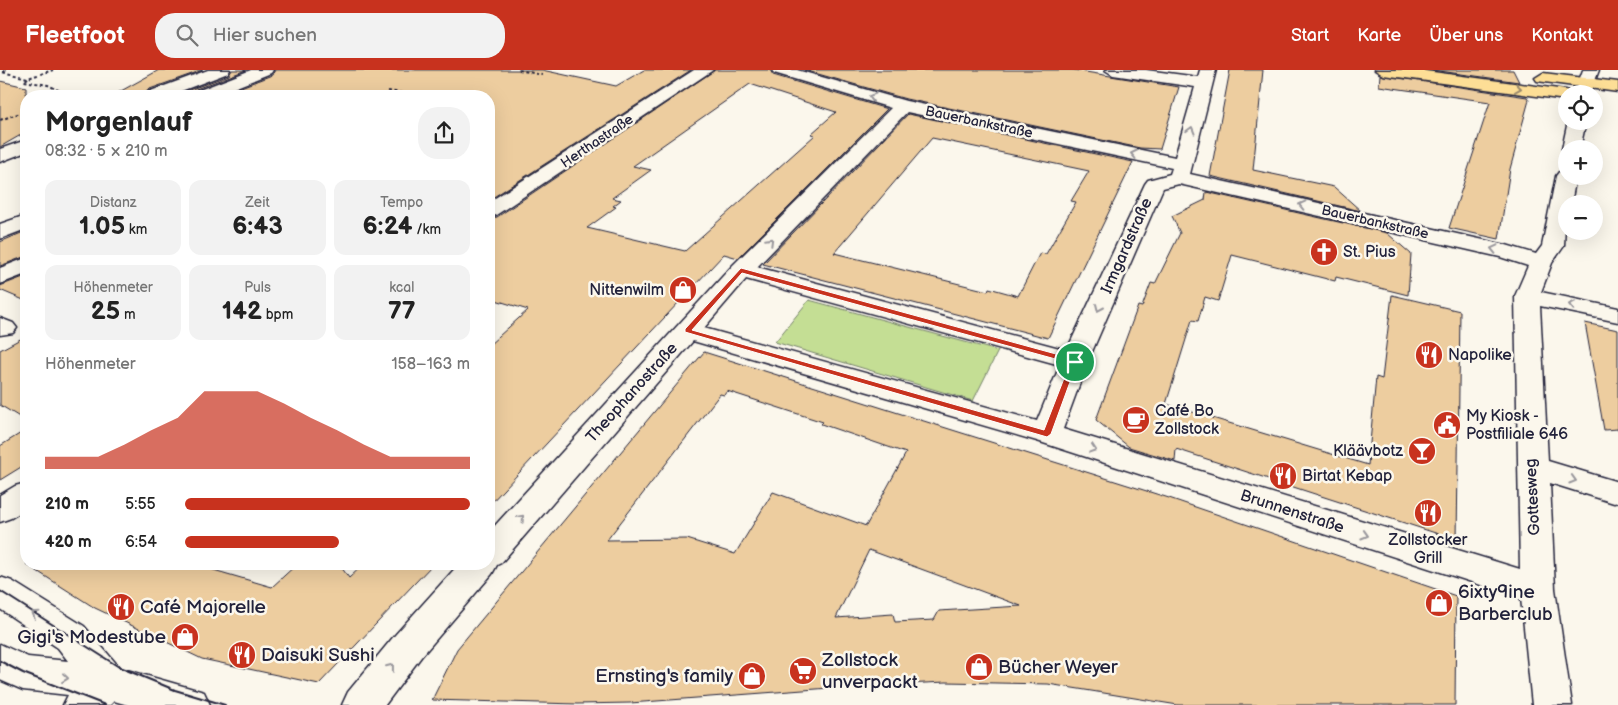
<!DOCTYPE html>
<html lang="de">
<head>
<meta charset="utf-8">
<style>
	:root { --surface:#fff; --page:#f2f2f2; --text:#222; --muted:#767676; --accent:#c8321e }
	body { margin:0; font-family:"Balsamiq Sans",sans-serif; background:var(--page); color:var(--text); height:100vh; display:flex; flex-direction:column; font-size:19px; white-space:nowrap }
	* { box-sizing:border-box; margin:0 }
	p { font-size:16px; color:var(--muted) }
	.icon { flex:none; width:28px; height:28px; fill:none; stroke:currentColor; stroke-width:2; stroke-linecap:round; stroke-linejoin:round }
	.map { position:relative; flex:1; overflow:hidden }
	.details { position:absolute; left:20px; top:20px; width:475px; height:480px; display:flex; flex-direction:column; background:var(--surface); border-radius:20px; box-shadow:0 5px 20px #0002 }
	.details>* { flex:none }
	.fabs { position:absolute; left:1558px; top:15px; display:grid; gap:10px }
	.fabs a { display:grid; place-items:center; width:45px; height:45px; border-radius:50%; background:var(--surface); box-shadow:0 5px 20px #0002; font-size:25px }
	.pin { position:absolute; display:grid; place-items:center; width:42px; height:42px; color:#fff; margin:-21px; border:2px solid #fff; border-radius:50%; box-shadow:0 1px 5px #0007 }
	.round { display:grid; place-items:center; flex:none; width:52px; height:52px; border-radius:20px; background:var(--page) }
	.headline { display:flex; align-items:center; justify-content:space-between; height:85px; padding:0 25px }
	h1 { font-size:28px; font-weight:700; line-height:38px }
	.stats { display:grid; grid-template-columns:repeat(3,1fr); gap:8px; height:85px; padding:5px 25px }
	.stats div { display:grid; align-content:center; border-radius:12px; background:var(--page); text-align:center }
	.stats b { font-size:25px; font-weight:700 }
	.stats small { font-size:14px; font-weight:400 }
	.stats p { font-size:14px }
	.chart { height:140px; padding:10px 25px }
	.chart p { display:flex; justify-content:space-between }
	.chart svg { width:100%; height:90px; margin-top:5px; fill:var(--accent); opacity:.7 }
	ul { padding:0 25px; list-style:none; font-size:16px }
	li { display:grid; grid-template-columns:80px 60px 1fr; align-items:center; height:38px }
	li i { height:12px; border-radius:6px; background:var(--accent) }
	header { display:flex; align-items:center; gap:30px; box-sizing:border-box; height:70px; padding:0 25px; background:var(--accent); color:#fff }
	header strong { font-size:24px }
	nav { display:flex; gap:28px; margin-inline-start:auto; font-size:18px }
	.search { width:350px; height:45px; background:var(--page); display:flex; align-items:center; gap:12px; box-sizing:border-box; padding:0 18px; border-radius:20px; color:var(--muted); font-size:19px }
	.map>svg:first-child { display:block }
</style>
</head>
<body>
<header>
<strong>Fleetfoot</strong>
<div class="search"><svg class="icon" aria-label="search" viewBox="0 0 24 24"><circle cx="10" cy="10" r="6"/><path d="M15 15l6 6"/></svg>Hier suchen</div>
<nav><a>Start</a><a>Karte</a><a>Über uns</a><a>Kontakt</a></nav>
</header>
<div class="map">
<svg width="1618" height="635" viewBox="0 0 1618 635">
	<rect width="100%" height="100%" fill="#fbf7ec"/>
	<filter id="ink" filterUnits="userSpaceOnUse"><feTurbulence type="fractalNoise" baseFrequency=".02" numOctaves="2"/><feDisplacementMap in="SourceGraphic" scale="10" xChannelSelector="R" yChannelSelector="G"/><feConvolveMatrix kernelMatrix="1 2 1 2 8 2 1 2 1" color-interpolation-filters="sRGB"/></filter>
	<g filter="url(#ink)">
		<path fill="#c4de94" stroke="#738068" d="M 809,230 L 998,281 L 973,331 L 775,272 Z"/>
		<path fill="#edcd9f" stroke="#22223b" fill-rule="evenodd" d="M 159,0 L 203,0 L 147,20 L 144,26 L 112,26 Z
			M 232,0 L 246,0 L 196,19 L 194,26 L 173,26 L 229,5 Z
			M 275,0 L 542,0 L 616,16 L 644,0 L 691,0 L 489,130 L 489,26 L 218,26 L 272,5 Z
			M 715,0 L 770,0 L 773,5 L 887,39 L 738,188 L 724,184 L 489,435 L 489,275 L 528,240 L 489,228 L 489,149 L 497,147 ZM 750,14 L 836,42 L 811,64 L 815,65 L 685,181 L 587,158 L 616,137 L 613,136 L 621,130 L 612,128 L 651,100 L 633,96 Z
			M 804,0 L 1073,0 L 1179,17 L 1160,79 L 1140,78 L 906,29 Z
			M 1230,0 L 1263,0 L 1253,100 L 1334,117 L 1361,141 L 1210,106 Z
			M 1432,0 L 1513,0 L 1519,12 Z
			M 1380,5 L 1527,27 L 1529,30 L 1510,99 L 1499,169 L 1449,158 L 1490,32 L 1379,16 Z
			M 0,11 L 26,17 L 26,62 L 0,77 Z
			M 908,44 L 1133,92 L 1048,268 L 763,194 ZM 932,68 L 1089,101 L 1071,131 L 1076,132 L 1046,184 L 1040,183 L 1018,226 L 989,218 L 988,221 L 834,183 Z
			M 1206,122 L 1387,163 L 1411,184 L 1408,225 L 1336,207 L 1335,211 L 1232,185 L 1218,231 L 1205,227 L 1198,251 L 1192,250 L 1166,334 L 1368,395 L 1376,307 L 1382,309 L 1392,225 L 1460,241 L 1457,470 L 1176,379 L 1175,391 L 1129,377 L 1096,350 L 1138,236 L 1142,237 L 1151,213 L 1155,214 L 1180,163 L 1172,146 L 1205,130 Z
			M 26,161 L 26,186 L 0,196 L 0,172 Z
			M 26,206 L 26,231 L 0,220 L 0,216 Z
			M 1585,253 L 1618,260 L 1618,359 L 1604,360 Z
			M 26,266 L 26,351 L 0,335 L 0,280 Z
			M 704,282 L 1169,428 L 1456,526 L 1455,635 L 1178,635 L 1048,614 L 946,612 L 843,617 L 630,633 L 577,634 L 432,630 L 457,579 ZM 727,321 L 823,352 L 821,354 L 906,383 L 866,456 L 773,422 L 735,484 L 687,469 L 607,470 L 720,324 L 724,325 ZM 869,480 L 959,513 L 1021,536 L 939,541 L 934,550 L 895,552 L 893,544 L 836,548 Z
			M 26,360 L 26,394 L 0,410 L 0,376 Z
			M 26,494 L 193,494 L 272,517 L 297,494 L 339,494 L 349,508 L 364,494 L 433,494 L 319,614 L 202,589 L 95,538 Z"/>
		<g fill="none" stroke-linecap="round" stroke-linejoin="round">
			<defs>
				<path id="minor" d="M 208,0 L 230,0 L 228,3 L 168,26 L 146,26 L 148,22 Z
					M 251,0 L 273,0 L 271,3 L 214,26 L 195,25 L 197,21 Z
					M 694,0 L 713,0 L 496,145 L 489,147 L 489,132 Z
					M 772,0 L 797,0 L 906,31 L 1175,87 L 1195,17 L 1113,5 L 1105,0 L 1146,0 L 1198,7 L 1200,0 L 1216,0 L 1190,104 L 1506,175 L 1536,184 L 1542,176 L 1556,106 L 1559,102 L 1566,100 L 1566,106 L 1576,106 L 1571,134 L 1566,134 L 1564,176 L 1552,193 L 1541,222 L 1618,238 L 1618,252 L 1540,236 L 1548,391 L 1618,412 L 1618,432 L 1614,433 L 1550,413 L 1555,519 L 1572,635 L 1532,635 L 1521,528 L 1037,371 L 693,271 L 501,493 L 497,495 L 492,504 L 421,587 L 385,635 L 342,635 L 348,622 L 395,565 L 459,494 L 489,494 L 489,462 L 733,195 L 891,38 L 774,3 ZM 907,42 L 1172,98 L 1170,104 L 1148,110 L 1145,114 L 1067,280 L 757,197 ZM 1179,114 L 1500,187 L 1528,196 L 1515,226 L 1520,499 L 1063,359 L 1088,291 L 1163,118 ZM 746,209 L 1060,295 L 1037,351 L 704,258 Z
					M 1583,0 L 1599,0 L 1590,24 L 1574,24 Z
					M 1568,51 L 1586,51 L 1580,79 L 1566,79 L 1566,83 L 1562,79 Z
					M 26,70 L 26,82 L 0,92 L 0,79 Z
					M 26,145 L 26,159 L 0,169 L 0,154 Z
					M 26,188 L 26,204 L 0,214 L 0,198 Z
					M 0,248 L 13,253 L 17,258 L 13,263 L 0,265 Z
					M 26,413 L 26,439 L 11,448 L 0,452 L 0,425 L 15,416 Z
					M 0,507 L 12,511 L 84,556 L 120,598 L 204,622 L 210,635 L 128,635 L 114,631 L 110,635 L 63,635 L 68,625 L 23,620 L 0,610 L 0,574 L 28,587 L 68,591 L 58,578 L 0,539 Z"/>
				<path id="major" d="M 1375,0 L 1418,0 L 1566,20 L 1573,24 L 1566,24 L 1566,30 L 1383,5 Z
					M 1543,3 L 1618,12 L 1618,22 L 1537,11 L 1535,8 Z"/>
			</defs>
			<use href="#minor" stroke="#22223b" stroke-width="3"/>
			<use href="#major" stroke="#22223b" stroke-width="3"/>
			<path stroke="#22223b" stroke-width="2" stroke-dasharray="3 2.5" stroke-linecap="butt" d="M 6,0 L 2,2 L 28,8 L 53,0
				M 519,0 L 542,5
				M 28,8 L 24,11 L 48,15 L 60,21 L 57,26
				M 388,21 L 423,26
				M 0,50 L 26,41"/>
			<use href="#minor" fill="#fbf7ec" fill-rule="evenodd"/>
			<use href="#major" fill="#fdde96" fill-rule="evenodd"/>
			<path stroke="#22223b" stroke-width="2" d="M 0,521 L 119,597 L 175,620 L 225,635
				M 0,591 L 23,603 L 105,635"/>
		</g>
		<defs><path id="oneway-chevron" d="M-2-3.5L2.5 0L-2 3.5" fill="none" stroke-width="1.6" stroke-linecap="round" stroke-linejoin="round" transform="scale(1.25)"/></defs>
		<use stroke="#9a896d" href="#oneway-chevron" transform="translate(1518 18) rotate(8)"/>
		<g stroke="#99979c">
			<use href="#oneway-chevron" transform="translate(872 27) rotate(-163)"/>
			<use href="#oneway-chevron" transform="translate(1191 60) rotate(-74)"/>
			<use href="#oneway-chevron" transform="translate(1134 84) rotate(-168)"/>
			<use href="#oneway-chevron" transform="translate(1302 135) rotate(-167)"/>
			<use href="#oneway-chevron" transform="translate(770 171) rotate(-45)"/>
			<use href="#oneway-chevron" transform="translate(1494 179) rotate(-167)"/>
			<use href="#oneway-chevron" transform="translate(1572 235) rotate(-168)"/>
			<use href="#oneway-chevron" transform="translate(1099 238) rotate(114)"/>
			<use href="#oneway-chevron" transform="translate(1093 379) rotate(18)"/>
			<use href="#oneway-chevron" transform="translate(1573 410) rotate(17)"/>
			<use href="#oneway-chevron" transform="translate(521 448) rotate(-48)"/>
			<use href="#oneway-chevron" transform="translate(1365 465) rotate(17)"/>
			<use href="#oneway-chevron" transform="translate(35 544) rotate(-147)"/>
			<use href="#oneway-chevron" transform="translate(391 597) rotate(-52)"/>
			<use href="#oneway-chevron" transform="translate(65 608) rotate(6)"/>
		</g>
	</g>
	<path fill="#c8321e" stroke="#fff" fill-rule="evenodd" d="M 741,198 L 1078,290 L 1051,364 L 1047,367 L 685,262 L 685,259 ZM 742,203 L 1070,293 L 1044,360 L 692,260 Z"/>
	<defs>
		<symbol id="church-disc" viewBox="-11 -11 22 22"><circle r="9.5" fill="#c8321e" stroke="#fbf7ec"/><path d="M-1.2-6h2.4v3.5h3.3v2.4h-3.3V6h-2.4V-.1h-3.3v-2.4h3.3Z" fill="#fff"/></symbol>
		<symbol id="shop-disc" viewBox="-11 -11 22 22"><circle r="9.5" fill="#c8321e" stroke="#fbf7ec"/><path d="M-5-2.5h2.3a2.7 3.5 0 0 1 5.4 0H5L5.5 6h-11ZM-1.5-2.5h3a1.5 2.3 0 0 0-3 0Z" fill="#fff"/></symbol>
		<symbol id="restaurant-disc" viewBox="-11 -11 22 22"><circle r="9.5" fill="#c8321e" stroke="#fbf7ec"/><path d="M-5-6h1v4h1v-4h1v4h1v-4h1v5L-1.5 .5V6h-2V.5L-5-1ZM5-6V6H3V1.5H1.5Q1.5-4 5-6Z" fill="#fff"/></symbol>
		<symbol id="cafe-disc" viewBox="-11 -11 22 22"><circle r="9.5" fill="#c8321e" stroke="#fbf7ec"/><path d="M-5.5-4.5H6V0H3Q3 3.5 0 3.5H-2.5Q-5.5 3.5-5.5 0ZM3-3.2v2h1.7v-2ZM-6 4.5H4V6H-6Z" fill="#fff"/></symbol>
		<symbol id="civic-disc" viewBox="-11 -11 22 22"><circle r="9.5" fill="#c8321e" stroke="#fbf7ec"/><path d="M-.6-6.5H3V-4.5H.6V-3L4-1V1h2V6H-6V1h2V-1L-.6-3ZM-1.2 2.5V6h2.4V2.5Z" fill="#fff"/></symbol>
		<symbol id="bar-disc" viewBox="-11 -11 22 22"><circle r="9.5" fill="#c8321e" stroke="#fbf7ec"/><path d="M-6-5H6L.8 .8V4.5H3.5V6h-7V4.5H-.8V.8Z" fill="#fff"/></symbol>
		<symbol id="supermarket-disc" viewBox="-11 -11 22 22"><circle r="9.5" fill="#c8321e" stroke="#fbf7ec"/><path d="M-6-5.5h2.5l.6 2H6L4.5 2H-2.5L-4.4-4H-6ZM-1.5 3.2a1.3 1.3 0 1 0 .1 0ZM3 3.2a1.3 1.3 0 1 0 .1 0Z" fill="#fff"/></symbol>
	</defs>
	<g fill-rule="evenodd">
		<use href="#church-disc" x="1308" y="166" width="32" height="32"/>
		<use href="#shop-disc" x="667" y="204" width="32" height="32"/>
		<use href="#restaurant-disc" x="1413" y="269" width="32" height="32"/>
		<use href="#cafe-disc" x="1120" y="334" width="32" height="32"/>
		<use href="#civic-disc" x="1431" y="339" width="32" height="32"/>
		<use href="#bar-disc" x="1406" y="365" width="32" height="32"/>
		<use href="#restaurant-disc" x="1267" y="390" width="32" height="32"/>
		<use href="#restaurant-disc" x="1412" y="427" width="32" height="32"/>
		<use href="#shop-disc" x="1423" y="517" width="32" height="32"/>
		<use href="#restaurant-disc" x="105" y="521" width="32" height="32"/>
		<use href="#shop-disc" x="169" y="551" width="32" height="32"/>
		<use href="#restaurant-disc" x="226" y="569" width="32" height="32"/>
		<use href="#shop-disc" x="963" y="581" width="32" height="32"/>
		<use href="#supermarket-disc" x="787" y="585" width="32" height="32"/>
		<use href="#shop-disc" x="736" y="590" width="32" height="32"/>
	</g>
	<g text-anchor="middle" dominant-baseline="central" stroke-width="5" stroke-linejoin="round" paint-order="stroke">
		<g font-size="14" fill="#22223b" stroke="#fbf7ec">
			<text transform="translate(979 52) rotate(12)">Bauerbankstraße</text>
			<text transform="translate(597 71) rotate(-34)">Herthastraße</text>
			<text transform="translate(1375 152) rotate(13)">Bauerbankstraße</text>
		</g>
		<g font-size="16" fill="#22223b" stroke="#fbf7ec">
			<text transform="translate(1127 176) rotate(-66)">Irmgardstraße</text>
			<text transform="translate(632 323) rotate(-48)">Theophanostraße</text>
			<text transform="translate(1533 427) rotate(-93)">Gottesweg</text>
			<text transform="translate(1292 442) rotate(18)">Brunnenstraße</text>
		</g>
		<g font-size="16" fill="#22223b" stroke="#fbf7ec" text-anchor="start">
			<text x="1343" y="182">St. Pius</text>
			<text x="664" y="220" text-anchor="end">Nittenwilm</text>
			<text x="1448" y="285">Napolike</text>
			<text x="1155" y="341">Café Bo<tspan x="1155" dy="18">Zollstock</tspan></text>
			<text x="1466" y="346">My Kiosk -<tspan x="1466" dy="18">Postfiliale 646</tspan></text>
			<text x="1403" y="381" text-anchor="end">Kläävbotz</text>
			<text x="1302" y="406">Birtat Kebap</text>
			<text x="1428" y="470" text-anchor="middle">Zollstocker<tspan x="1428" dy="18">Grill</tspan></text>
		</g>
		<g font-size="19" fill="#22223b" stroke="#fbf7ec" text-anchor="start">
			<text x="1458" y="522">6ixty9ine<tspan x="1458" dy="22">Barberclub</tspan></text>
			<text x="140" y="537">Café Majorelle</text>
			<text x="166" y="567" text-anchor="end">Gigi's Modestube</text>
			<text x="261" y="585">Daisuki Sushi</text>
			<text x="822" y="590">Zollstock<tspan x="822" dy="22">unverpackt</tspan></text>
			<text x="998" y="597">Bücher Weyer</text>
			<text x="733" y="606" text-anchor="end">Ernsting's family</text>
		</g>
	</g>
</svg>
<div class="fabs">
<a><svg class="icon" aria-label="locate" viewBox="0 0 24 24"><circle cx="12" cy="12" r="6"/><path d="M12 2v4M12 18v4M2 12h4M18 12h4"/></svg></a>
<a>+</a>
<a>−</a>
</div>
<div class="pin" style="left:1075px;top:292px;background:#1e9e55"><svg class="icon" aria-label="arrive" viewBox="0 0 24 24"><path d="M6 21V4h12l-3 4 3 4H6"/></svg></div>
<section class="details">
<div class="headline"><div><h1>Morgenlauf</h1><p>08:32 · 5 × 210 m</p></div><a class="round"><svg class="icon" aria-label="share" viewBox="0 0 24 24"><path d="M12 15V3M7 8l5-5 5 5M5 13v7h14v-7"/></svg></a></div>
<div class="stats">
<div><p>Distanz</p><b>1.05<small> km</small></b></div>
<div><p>Zeit</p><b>6:43</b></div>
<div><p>Tempo</p><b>6:24<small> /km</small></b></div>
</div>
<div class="stats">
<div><p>Höhenmeter</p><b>25<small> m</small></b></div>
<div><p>Puls</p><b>142<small> bpm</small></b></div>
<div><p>kcal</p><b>77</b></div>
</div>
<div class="chart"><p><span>Höhenmeter</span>158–163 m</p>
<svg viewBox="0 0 160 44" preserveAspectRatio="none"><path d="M0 44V38L10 38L20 38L30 32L40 25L50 19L60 6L70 6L80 6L90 12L100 19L110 25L120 32L130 38L140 38L150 38L160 38V44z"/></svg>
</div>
<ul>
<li><b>210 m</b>5:55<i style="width:100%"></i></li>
<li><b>420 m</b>6:54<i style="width:54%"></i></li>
</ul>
</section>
</div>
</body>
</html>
